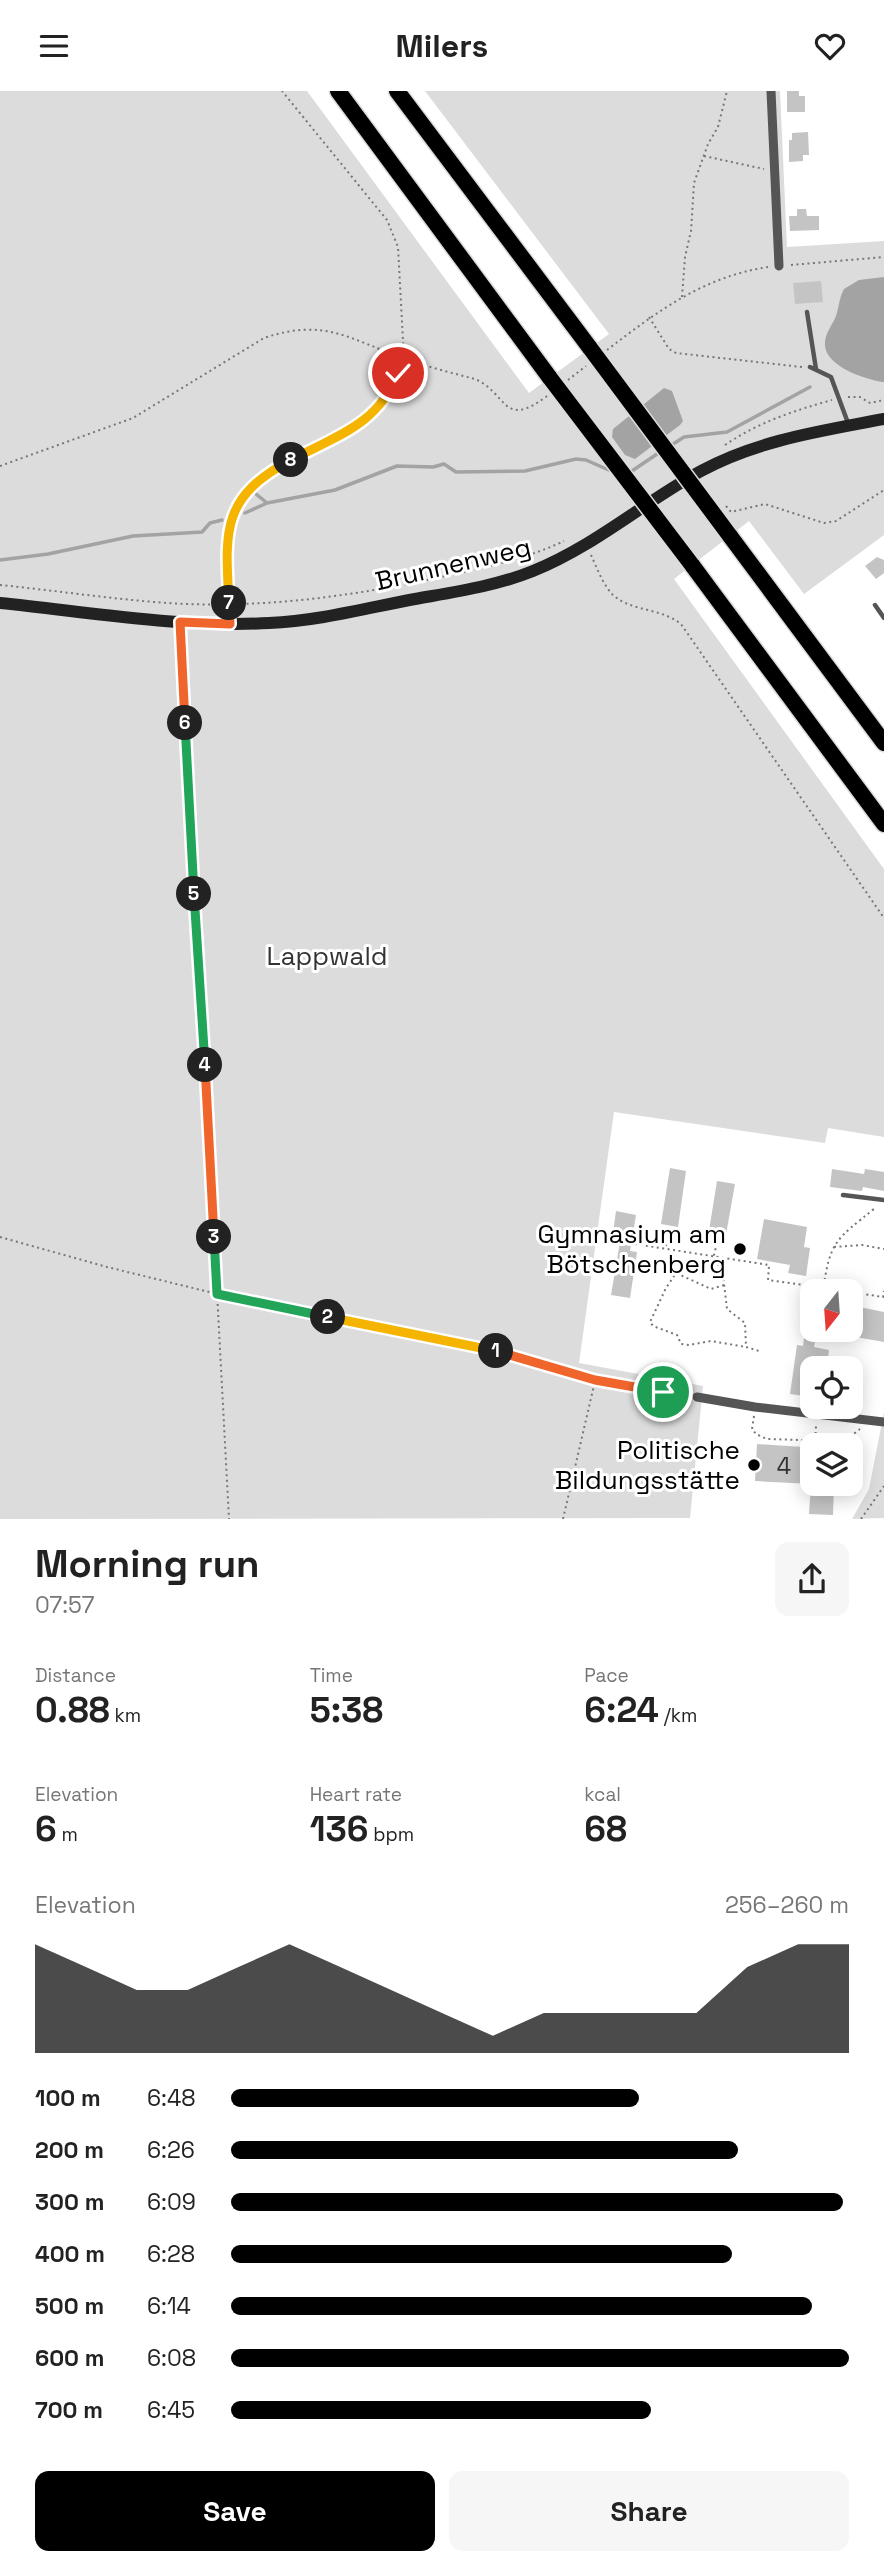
<!DOCTYPE html>
<html lang="en">
<head>
<meta charset="utf-8">
<style>
	:root { --surface:#fff; --page:#f6f6f6; --text:#222; --muted:#767676; --accent:#000 }
	body { margin:0; font-family:"Space Grotesk",sans-serif; background:var(--page); color:var(--text); height:100vh; display:flex; flex-direction:column; font-size:26px; white-space:nowrap }
	* { box-sizing:border-box; margin:0 }
	p { font-size:23px; color:var(--muted) }
	.icon { flex:none; width:38px; height:38px; fill:none; stroke:currentColor; stroke-width:2; stroke-linecap:round; stroke-linejoin:round }
	.map { position:relative; height:1428px; overflow:hidden }
	.sheet { display:flex; flex-direction:column; background:var(--surface); flex:1 }
	.sheet>* { flex:none }
	.needle { width:46px; rotate:197deg }
	.controls { position:absolute; left:800px; top:1188px; display:grid; gap:14px }
	.controls a { display:grid; place-items:center; width:63px; height:63px; border-radius:14px; background:var(--surface); box-shadow:0 4px 18px #0003; font-size:35px }
	.pin { position:absolute; display:grid; place-items:center; width:60px; height:60px; color:#fff; margin:-30px; border:4px solid #fff; border-radius:50%; box-shadow:0 2px 7px #0007 }
	.km { position:absolute; width:35px; height:35px; margin:-18px; border-radius:50%; background:#222; color:#fff; font-size:19px; line-height:35px; text-align:center }
	.round { display:grid; place-items:center; flex:none; width:74px; height:74px; border-radius:14px; background:var(--page) }
	.headline { display:flex; align-items:center; justify-content:space-between; height:119px; padding:0 35px }
	h1 { font-size:38px; font-weight:800; line-height:52px }
	.metrics { display:grid; grid-template-columns:repeat(3,1fr); gap:10px; height:119px; padding:7px 35px }
	.metrics div { display:grid; align-content:center }
	.metrics b { font-size:35px; font-weight:800 }
	.metrics small { font-size:19px; font-weight:400 }
	.metrics p { font-size:19px }
	.chart { height:196px; padding:14px 35px }
	.chart p { display:flex; justify-content:space-between }
	.chart svg { width:100%; height:126px; margin-top:7px; fill:var(--accent); opacity:.7 }
	.cta { display:flex; gap:14px; margin-top:auto; padding:14px 35px }
	.cta a { flex:1; height:80px; border-radius:14px; background:var(--accent); color:#fff; font-size:28px; font-weight:800; line-height:80px; text-align:center }
	.cta a+a { background:var(--page); color:var(--text) }
	ul { padding:0 35px; list-style:none; font-size:23px }
	li { display:grid; grid-template-columns:112px 84px 1fr; align-items:center; height:52px }
	li i { height:18px; border-radius:9px; background:var(--accent) }
	header { display:flex; justify-content:space-between; align-items:center; height:91px; padding:0 35px; background:var(--surface); font-size:32px; font-weight:800 }
	.map>svg:first-child { display:block }
</style>
</head>
<body>
<header><svg class="icon" aria-label="menu" viewBox="0 0 24 24"><path d="M4 6h16M4 12h16M4 18h16"/></svg>Milers<svg class="icon" aria-label="heart" viewBox="0 0 24 24"><path d="M12 20l-8-8c-3-5 5-10 8-4 3-6 11-1 8 4z"/></svg></header>
<div class="map">
<svg width="884" height="1428" viewBox="0 0 884 1428">
	<rect width="100%" height="100%" fill="#fff"/>
	<path fill="#dcdcdc" d="M 0,0 L 307,0 L 529,302 L 609,243 L 425,0 L 780,0 L 787,156 L 884,150 L 884,444 L 804,503 L 749,430 L 674,488 L 884,778 L 884,1046 L 828,1037 L 825,1052 L 614,1021 L 579,1272 L 703,1295 L 690,1427 L 0,1428 Z
		M 884,1321 L 884,1427 L 852,1428 L 869,1398 Z"/>
	<path fill="#a3a3a3" d="M 884,186 L 884,291 L 882,291 C 865,288 827,276 825,255 C 824,243 832,235 836,225 C 839,216 839,207 844,198 L 859,189 Z
		M 664,297 L 672,300 L 683,330 L 680,334 L 635,368 L 625,364 L 612,346 L 613,338 Z"/>
	<g fill="none" stroke-linecap="round" stroke-linejoin="round">
		<path stroke="#a3a3a3" stroke-width="3.5" d="M 670,355 L 684,346 L 727,341 L 810,296
			M 629,382 L 660,361
			M 256,403 L 267,412
			M 245,422 L 267,412 L 335,399 L 397,375 L 433,376 L 444,373 L 456,381 L 525,380 L 576,368 L 586,369 L 611,380
			M 0,469 L 48,463 L 133,445 L 202,441 L 210,432 L 222,429"/>
	</g>
	<path fill="#c4c4c4" d="M 787,0 L 799,0 L 799,5 L 805,5 L 805,21 L 787,21 Z
		M 808,41 L 809,64 L 803,64 L 803,70 L 789,71 L 789,49 L 792,49 L 792,42 Z
		M 797,118 L 806,118 L 807,125 L 819,125 L 819,139 L 790,140 L 789,125 L 797,125 Z
		M 821,190 L 823,211 L 795,213 L 793,192 Z
		M 877,466 L 884,469 L 884,482 L 876,488 L 865,475 Z
		M 670,1077 L 686,1080 L 678,1136 L 661,1133 Z
		M 832,1078 L 864,1083 L 865,1078 L 884,1081 L 884,1100 L 863,1096 L 862,1100 L 830,1096 Z
		M 717,1090 L 735,1093 L 725,1149 L 708,1146 Z
		M 616,1120 L 636,1124 L 630,1160 L 637,1161 L 630,1207 L 611,1204 L 620,1151 L 612,1149 Z
		M 764,1128 L 807,1136 L 804,1156 L 810,1157 L 806,1185 L 788,1182 L 790,1174 L 757,1168 Z
		M 807,1196 L 812,1196 L 812,1238 L 801,1236 Z
		M 850,1214 L 884,1221 L 884,1251 L 850,1245 Z
		M 805,1239 L 817,1239 L 814,1256 L 829,1259 L 827,1278 L 812,1278 L 812,1306 L 790,1303 L 797,1254 L 803,1255 Z
		M 757,1353 L 803,1356 L 803,1360 L 812,1361 L 812,1393 L 834,1393 L 833,1424 L 809,1423 L 811,1393 L 755,1390 Z"/>
	<g fill="none" stroke-linecap="round" stroke-linejoin="round">
		<defs>
			<path id="highway" d="M 338,0 L 550,287
				M 397,0 L 590,257
				M 730,445 L 884,652
				M 692,474 L 884,733"/>
		</defs>
		<use href="#highway" stroke="#dbdbdb" stroke-width="19"/>
		<path stroke="#777" stroke-width="2" stroke-dasharray="2 3.5" stroke-linecap="butt" d="M 704,65 L 764,78
			M 791,174 L 884,166
			M 682,206 L 685,166 L 691,140 L 694,92 L 708,53 L 718,36 L 727,0
			M 649,226 L 669,258 L 676,262 L 802,276
			M 607,259 C 658,220 703,186 768,176
			M 568,289 L 586,275
			M 848,306 L 860,306 L 870,312 L 884,309
			M 725,354 C 759,331 793,320 832,309
			M 0,375 L 133,327 L 264,247 C 326,226 350,249 406,268 C 428,276 452,282 475,288 C 508,302 502,339 547,305
			M 726,415 L 731,421 L 765,413 L 824,432 L 836,430 L 884,399
			M 591,464 C 597,477 603,494 613,504 C 632,521 659,516 681,533 L 884,827
			M 0,494 C 61,500 123,510 185,513 C 273,516 351,505 437,487 C 481,477 524,469 564,450
			M 229,521 C 226,466 219,421 266,382 L 365,331 L 376,320 L 394,294 L 404,268 L 398,156 L 387,129 L 282,0
			M 181,543 L 189,729 L 206,993 L 229,1428
			M 0,1146 L 107,1176 L 242,1209 L 503,1261 L 595,1288 L 686,1304
			M 717,1152 L 714,1164 L 723,1184 L 727,1218 L 745,1232 L 746,1256 L 759,1260
			M 635,1153 L 769,1174 L 768,1189 L 847,1200
			M 666,1155 L 669,1139
			M 834,1156 L 862,1154 L 884,1158
			M 724,1194 L 711,1198 L 676,1182 L 666,1197 L 650,1231 L 653,1235 L 677,1244 L 681,1253 L 689,1254 L 711,1250 L 746,1256
			M 823,1200 C 830,1149 836,1149 875,1117
			M 850,1201 L 883,1206 L 884,1200
			M 754,1325 L 752,1338 L 756,1343 L 767,1348 L 836,1350 L 847,1348 L 860,1338
			M 815,1354 L 816,1335
			M 563,1428 L 595,1290
			M 861,1428 L 884,1395"/>
		<path stroke="#555" stroke-width="4.5" d="M 807,221 L 816,278
			M 810,276 L 831,286 L 848,332
			M 875,514 L 884,527
			M 843,1104 L 884,1109"/>
		<path stroke="#555" stroke-width="9" d="M 771,0 L 779,175
			M 697,1306 L 755,1316 L 884,1331"/>
		<path stroke="#222" stroke-width="12" d="M 0,512 C 89,521 179,537 269,532 C 318,530 367,517 415,508 C 454,501 496,495 533,480 C 595,455 644,411 701,380 C 758,349 822,340 884,328"/>
		<use href="#highway" stroke="#000" stroke-width="16"/>
		<defs>
			<path id="highway-bridge" d="M 590,257 L 730,445
				M 550,287 L 692,474"/>
		</defs>
		<use href="#highway-bridge" stroke="#dbdbdb" stroke-width="19" stroke-linecap="butt"/>
		<use href="#highway-bridge" stroke="#000" stroke-width="16"/>
	</g>
	<g fill="none" stroke-linecap="round" stroke-linejoin="round">
		<defs>
			<path id="split-1" d="M 496,1260 L 595,1289 L 663,1301"/>
			<path id="split-2" d="M 328,1226 L 496,1260"/>
			<path id="split-3" d="M 214,1146 L 217,1203 L 328,1226"/>
			<path id="split-4" d="M 205,974 L 214,1146"/>
			<path id="split-5" d="M 194,803 L 205,974"/>
			<path id="split-6" d="M 185,632 L 194,803"/>
			<path id="split-7" d="M 185,632 L 180,531 L 230,533 L 229,512"/>
			<path id="split-8" d="M 229,512 C 225,440 221,406 291,369"/>
			<path id="split-9" d="M 291,369 C 336,345 378,334 398,282"/>
		</defs>
		<use href="#split-1" stroke="#fff" stroke-width="14"/>
		<use href="#split-2" stroke="#fff" stroke-width="14"/>
		<use href="#split-3" stroke="#fff" stroke-width="14"/>
		<use href="#split-4" stroke="#fff" stroke-width="14"/>
		<use href="#split-5" stroke="#fff" stroke-width="14"/>
		<use href="#split-6" stroke="#fff" stroke-width="14"/>
		<use href="#split-7" stroke="#fff" stroke-width="14"/>
		<use href="#split-8" stroke="#fff" stroke-width="14"/>
		<use href="#split-9" stroke="#fff" stroke-width="14"/>
		<use href="#split-1" stroke="#f0652b" stroke-width="9"/>
		<use href="#split-2" stroke="#f5b400" stroke-width="9"/>
		<use href="#split-3" stroke="#22a559" stroke-width="9"/>
		<use href="#split-4" stroke="#f0652b" stroke-width="9"/>
		<use href="#split-5" stroke="#22a559" stroke-width="9"/>
		<use href="#split-6" stroke="#22a559" stroke-width="9"/>
		<use href="#split-7" stroke="#f0652b" stroke-width="9"/>
		<use href="#split-8" stroke="#f5b400" stroke-width="9"/>
		<use href="#split-9" stroke="#f5b400" stroke-width="9"/>
	</g>
	<g fill="#000" stroke="#fff" stroke-width="2.5">
		<circle cx="740" cy="1158" r="7"/>
		<circle cx="754" cy="1374" r="7"/>
	</g>
	<g text-anchor="middle" dominant-baseline="central" stroke-width="6" stroke-linejoin="round" paint-order="stroke">
		<g font-size="23" fill="#313131">
			<text x="784" y="1375">4</text>
		</g>
		<g font-size="26" fill="#000" stroke="#fff">
			<text transform="translate(453 473) rotate(-13)">Brunnenweg</text>
		</g>
		<g font-size="26" fill="#333" stroke="#fff">
			<text x="327" y="865">Lappwald</text>
		</g>
		<g font-size="26" fill="#000" stroke="#fff" text-anchor="end">
			<text x="726" y="1143">Gymnasium am<tspan x="726" dy="30">Bötschenberg</tspan></text>
			<text x="740" y="1359">Politische<tspan x="740" dy="30">Bildungsstätte</tspan></text>
		</g>
	</g>
</svg>
<div class="controls">
<a><svg class="needle" viewBox="-14 -14 28 28"><path d="M0-13l5 13h-10z" fill="#e53935"/><path d="M0 13l5-13h-10z" fill="#767676"/></svg></a>
<a><svg class="icon" aria-label="locate" viewBox="0 0 24 24"><circle cx="12" cy="12" r="6"/><path d="M12 2v4M12 18v4M2 12h4M18 12h4"/></svg></a>
<a><svg class="icon" aria-label="layers" viewBox="0 0 24 24"><path d="M12 4l9 5-9 5-9-5zM3 14l9 5 9-5"/></svg></a>
</div>
<div class="pin" style="left:663px;top:1301px;background:#1e9e55"><svg class="icon" aria-label="arrive" viewBox="0 0 24 24"><path d="M6 21V4h12l-3 4 3 4H6"/></svg></div>
<div class="pin" style="left:398px;top:282px;background:#d93025"><svg class="icon" aria-label="check" viewBox="0 0 24 24"><path d="M5 12l5 5 9-10"/></svg></div>
<b class="km" style="left:496px;top:1260px">1</b>
<b class="km" style="left:328px;top:1226px">2</b>
<b class="km" style="left:214px;top:1146px">3</b>
<b class="km" style="left:205px;top:974px">4</b>
<b class="km" style="left:194px;top:803px">5</b>
<b class="km" style="left:185px;top:632px">6</b>
<b class="km" style="left:229px;top:512px">7</b>
<b class="km" style="left:291px;top:369px">8</b>
</div>
<section class="sheet">
<div class="headline"><div><h1>Morning run</h1><p>07:57</p></div><a class="round"><svg class="icon" aria-label="share" viewBox="0 0 24 24"><path d="M12 15V3M7 8l5-5 5 5M5 13v7h14v-7"/></svg></a></div>
<div class="metrics">
<div><p>Distance</p><b>0.88<small> km</small></b></div>
<div><p>Time</p><b>5:38</b></div>
<div><p>Pace</p><b>6:24<small> /km</small></b></div>
</div>
<div class="metrics">
<div><p>Elevation</p><b>6<small> m</small></b></div>
<div><p>Heart rate</p><b>136<small> bpm</small></b></div>
<div><p>kcal</p><b>68</b></div>
</div>
<div class="chart"><p><span>Elevation</span>256–260 m</p>
<svg viewBox="0 0 160 44" preserveAspectRatio="none"><path d="M0 44V6L10 14L20 22L30 22L40 14L50 6L60 14L70 22L80 30L90 38L100 30L110 30L120 30L130 30L140 14L150 6L160 6V44z"/></svg>
</div>
<ul>
<li><b>100 m</b>6:48<i style="width:66%"></i></li>
<li><b>200 m</b>6:26<i style="width:82%"></i></li>
<li><b>300 m</b>6:09<i style="width:99%"></i></li>
<li><b>400 m</b>6:28<i style="width:81%"></i></li>
<li><b>500 m</b>6:14<i style="width:94%"></i></li>
<li><b>600 m</b>6:08<i style="width:100%"></i></li>
<li><b>700 m</b>6:45<i style="width:68%"></i></li>
</ul>
<div class="cta"><a>Save</a><a>Share</a></div>
</section>
</body>
</html>
